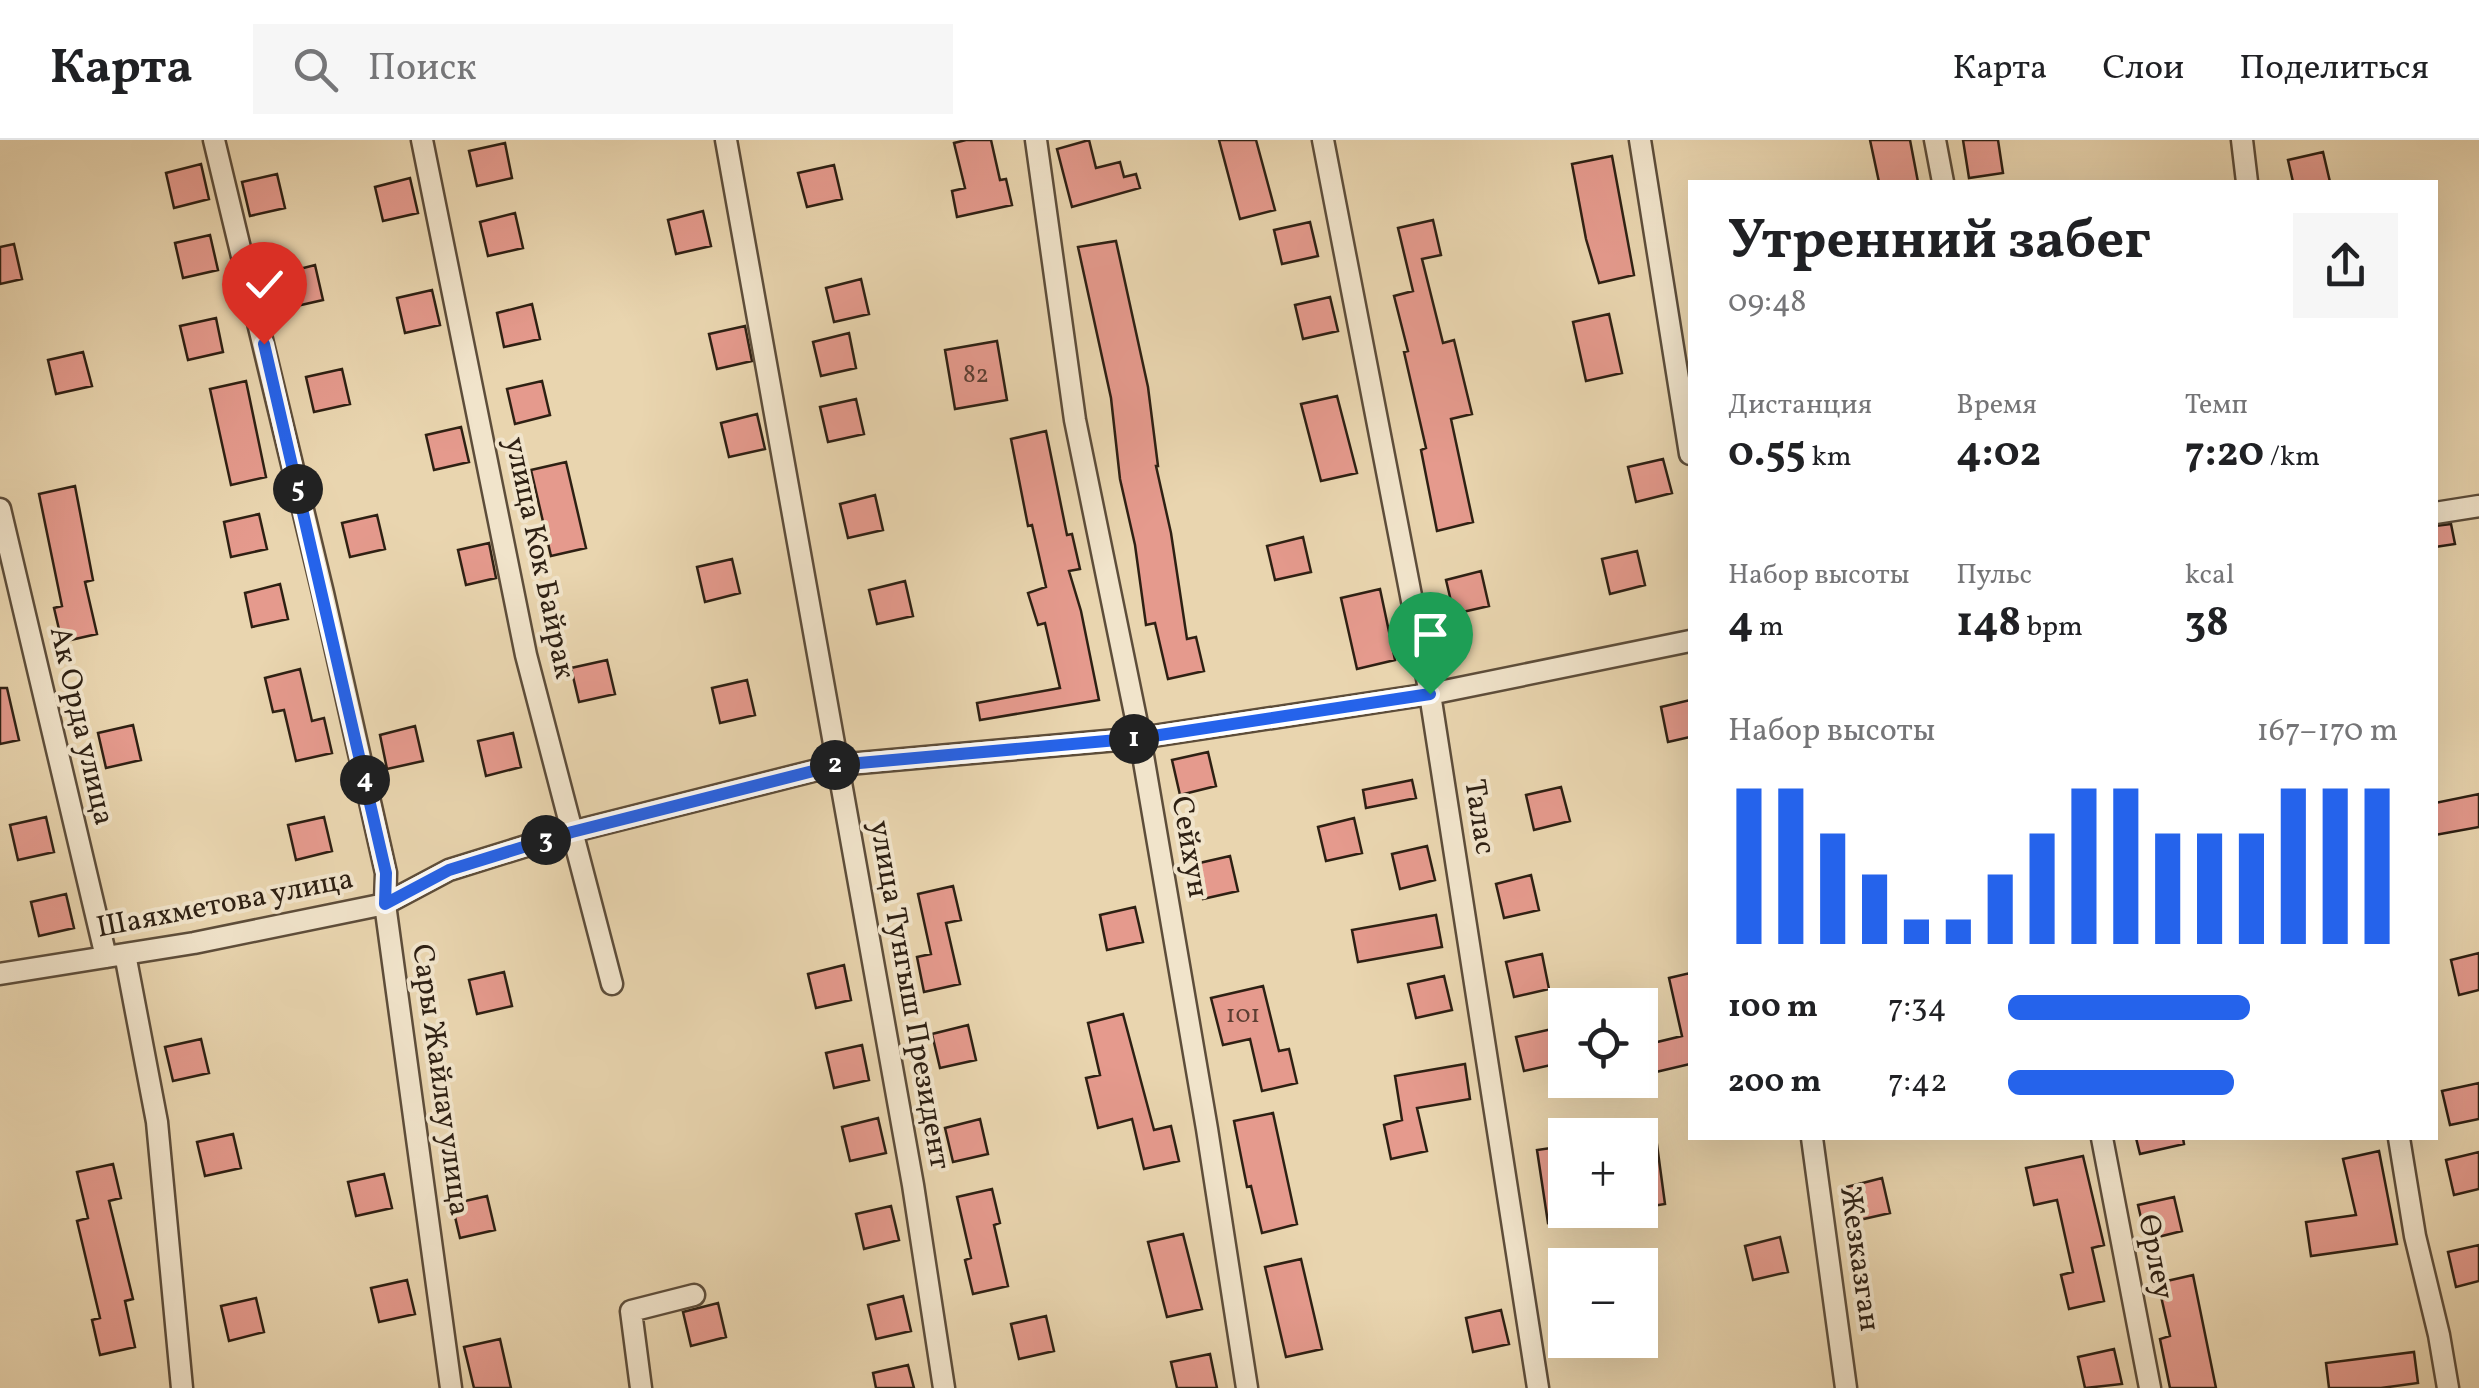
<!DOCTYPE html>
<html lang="ru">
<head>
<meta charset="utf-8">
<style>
	:root { --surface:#fff; --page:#f6f6f6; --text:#202124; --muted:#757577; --line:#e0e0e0; --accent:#2563eb }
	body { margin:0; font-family:Vollkorn,serif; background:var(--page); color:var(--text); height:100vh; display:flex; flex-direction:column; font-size:38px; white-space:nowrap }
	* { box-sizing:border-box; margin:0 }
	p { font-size:32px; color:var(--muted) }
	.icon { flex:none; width:55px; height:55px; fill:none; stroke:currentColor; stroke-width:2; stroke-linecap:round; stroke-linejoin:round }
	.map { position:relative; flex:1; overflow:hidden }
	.side { position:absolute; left:1688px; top:40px; width:750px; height:960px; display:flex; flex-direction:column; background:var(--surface); border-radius:0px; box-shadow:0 10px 40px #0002 }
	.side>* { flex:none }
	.fabs { position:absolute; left:1548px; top:848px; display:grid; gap:20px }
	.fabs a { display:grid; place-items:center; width:110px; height:110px; border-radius:0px; background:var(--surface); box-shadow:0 10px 40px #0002; font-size:50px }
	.pin { position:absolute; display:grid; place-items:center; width:85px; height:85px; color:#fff; margin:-102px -42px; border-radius:50% 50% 50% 0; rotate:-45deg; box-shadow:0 0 10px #0007 }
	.pin .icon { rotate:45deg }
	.km { position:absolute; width:50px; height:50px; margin:-25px; border-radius:50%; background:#222; color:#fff; font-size:28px; line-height:50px; text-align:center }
	.round { display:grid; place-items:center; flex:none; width:105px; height:105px; border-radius:0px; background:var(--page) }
	.summary { display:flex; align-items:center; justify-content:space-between; height:170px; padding:0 40px }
	h1 { font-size:55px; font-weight:700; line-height:75px }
	.figures { display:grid; grid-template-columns:repeat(3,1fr); gap:15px; height:170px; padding:10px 40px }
	.figures div { display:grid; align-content:center }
	.figures b { font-size:42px; font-weight:700 }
	.figures small { font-size:28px; font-weight:400 }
	.figures p { font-size:28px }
	.chart { height:280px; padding:20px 40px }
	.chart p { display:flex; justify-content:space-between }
	.chart svg { width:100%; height:180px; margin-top:10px; stroke:var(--accent); stroke-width:6 }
	ul { padding:0 40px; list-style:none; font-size:32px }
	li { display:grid; grid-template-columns:160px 120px 1fr; align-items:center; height:75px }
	li i { height:25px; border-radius:12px; background:var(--accent) }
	header { display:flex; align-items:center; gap:60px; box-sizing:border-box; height:140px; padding:0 50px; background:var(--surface); border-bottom:2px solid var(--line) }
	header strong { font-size:48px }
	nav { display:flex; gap:55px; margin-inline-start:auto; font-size:35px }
	.search { width:700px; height:90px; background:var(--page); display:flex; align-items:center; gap:25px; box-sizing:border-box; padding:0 35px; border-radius:0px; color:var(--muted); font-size:38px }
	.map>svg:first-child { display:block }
</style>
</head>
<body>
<header>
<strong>Карта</strong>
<div class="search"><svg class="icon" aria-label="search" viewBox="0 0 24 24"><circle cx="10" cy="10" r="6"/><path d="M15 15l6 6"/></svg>Поиск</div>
<nav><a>Карта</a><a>Слои</a><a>Поделиться</a></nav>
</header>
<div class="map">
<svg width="2479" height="1248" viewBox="0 0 2479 1248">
	<rect width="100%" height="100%" fill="#e9d5af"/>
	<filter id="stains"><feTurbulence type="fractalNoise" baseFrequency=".002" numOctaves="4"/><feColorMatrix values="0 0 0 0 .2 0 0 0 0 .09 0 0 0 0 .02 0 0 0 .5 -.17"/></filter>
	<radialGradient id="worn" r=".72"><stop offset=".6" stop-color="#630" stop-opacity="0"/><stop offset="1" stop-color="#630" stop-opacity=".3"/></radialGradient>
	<path fill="#e59a8d" stroke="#2e2013" stroke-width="2.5" d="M 966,0 L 991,0 L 1000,40 L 1006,39 L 1012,65 L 957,77 L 952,51 L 965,48 L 954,3 Z
		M 1089,0 L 1096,28 L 1120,22 L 1124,37 L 1136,34 L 1140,48 L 1072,67 L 1057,9 Z
		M 1219,0 L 1256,0 L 1275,70 L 1240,79 Z
		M 1870,0 L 1910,0 L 1918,42 L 1879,42 Z
		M 1963,0 L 1998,0 L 2003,33 L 1969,38 Z
		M 505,3 L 512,38 L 477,46 L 469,11 Z
		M 2323,12 L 2330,42 L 2293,42 L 2288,20 Z
		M 1612,16 L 1634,135 L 1599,143 L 1586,99 L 1572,24 Z
		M 201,24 L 209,59 L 174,68 L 166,33 Z
		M 834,25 L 842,59 L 807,67 L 798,33 Z
		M 277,34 L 285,68 L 250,76 L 242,42 Z
		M 410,38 L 418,73 L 383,81 L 375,47 Z
		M 703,71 L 711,106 L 676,114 L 668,80 Z
		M 515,73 L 523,108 L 488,116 L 480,82 Z
		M 1433,80 L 1441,115 L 1422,119 L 1443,203 L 1454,200 L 1472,274 L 1451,279 L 1473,382 L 1437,391 L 1421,310 L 1426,308 L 1404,212 L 1408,211 L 1394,156 L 1413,151 L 1398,88 Z
		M 1310,82 L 1318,116 L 1282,124 L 1274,90 Z
		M 210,95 L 218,130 L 183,138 L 175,103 Z
		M 1116,101 L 1148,247 L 1158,326 L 1156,326 L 1171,393 L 1187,499 L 1196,497 L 1204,531 L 1168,539 L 1155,483 L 1146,485 L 1135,405 L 1120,339 L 1111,258 L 1078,107 Z
		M 14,104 L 22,139 L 0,144 L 0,107 Z
		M 315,125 L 323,160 L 288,168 L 280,134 Z
		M 861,139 L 869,174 L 834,182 L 826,148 Z
		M 432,150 L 440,185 L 405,193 L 397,158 Z
		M 1330,157 L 1338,191 L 1303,199 L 1295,165 Z
		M 532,164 L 540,199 L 504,207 L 497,173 Z
		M 1609,174 L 1622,233 L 1586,241 L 1573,182 Z
		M 216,178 L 223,212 L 188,220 L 180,186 Z
		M 745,186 L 752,221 L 717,229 L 709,194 Z
		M 849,193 L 856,228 L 821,236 L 813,202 Z
		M 997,201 L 1007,260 L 955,269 L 945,210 Z
		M 83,212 L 92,246 L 56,254 L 48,220 Z
		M 342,229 L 350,264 L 314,272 L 306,237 Z
		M 246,241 L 266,337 L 231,345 L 210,249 Z
		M 542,241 L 550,275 L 515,284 L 507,249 Z
		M 1337,256 L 1357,333 L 1321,341 L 1301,264 Z
		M 856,259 L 864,294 L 828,302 L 820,267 Z
		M 757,274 L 765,309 L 729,317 L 721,283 Z
		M 461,287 L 469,322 L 434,330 L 426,295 Z
		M 1046,291 L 1067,395 L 1072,394 L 1080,429 L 1069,431 L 1081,471 L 1099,560 L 980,580 L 977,563 L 1060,548 L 1045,483 L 1038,485 L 1028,453 L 1046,447 L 1032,385 L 1028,386 L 1011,299 Z
		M 1663,319 L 1672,353 L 1636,362 L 1628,327 Z
		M 566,322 L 586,408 L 551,416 L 531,330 Z
		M 75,346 L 93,440 L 85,442 L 97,494 L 62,502 L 54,468 L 62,466 L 39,354 Z
		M 875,355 L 883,390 L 848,398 L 840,364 Z
		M 259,374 L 267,409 L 231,417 L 224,382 Z
		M 377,375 L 385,409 L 350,417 L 342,383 Z
		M 2451,384 L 2455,404 L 2435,407 L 2435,386 Z
		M 1303,397 L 1311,432 L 1275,440 L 1267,406 Z
		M 489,403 L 496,438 L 466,445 L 458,410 Z
		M 1637,411 L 1645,445 L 1610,454 L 1602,419 Z
		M 732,419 L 740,453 L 705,462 L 697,427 Z
		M 1481,431 L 1489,466 L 1454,474 L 1446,440 Z
		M 905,441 L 913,476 L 877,484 L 869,450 Z
		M 280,444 L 288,479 L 252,487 L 245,453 Z
		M 1380,449 L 1395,520 L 1357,529 L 1341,458 Z
		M 607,520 L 615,554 L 579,562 L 571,528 Z
		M 300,529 L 312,581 L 324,578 L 332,613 L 296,621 L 284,570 L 273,572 L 265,538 Z
		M 747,540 L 755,575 L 720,583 L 712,548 Z
		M 0,548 L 7,548 L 19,600 L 0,604 Z
		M 1690,560 L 1690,597 L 1668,602 L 1661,567 Z
		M 133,585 L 141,620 L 106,628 L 98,593 Z
		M 415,586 L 423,621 L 387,629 L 380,595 Z
		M 513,593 L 521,627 L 486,636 L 478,601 Z
		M 1208,612 L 1216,646 L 1180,655 L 1172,620 Z
		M 1412,640 L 1416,658 L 1366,668 L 1363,650 Z
		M 1561,647 L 1570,681 L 1534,690 L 1526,655 Z
		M 2479,654 L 2479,687 L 2435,695 L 2435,663 Z
		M 46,677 L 54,712 L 18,720 L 10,685 Z
		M 324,677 L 332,711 L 296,720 L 288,685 Z
		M 1354,678 L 1362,713 L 1326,721 L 1318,687 Z
		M 1427,706 L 1435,740 L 1400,749 L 1392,714 Z
		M 1230,716 L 1238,751 L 1203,759 L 1195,724 Z
		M 1531,735 L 1539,770 L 1504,778 L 1496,744 Z
		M 953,746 L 961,780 L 946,783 L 960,844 L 924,852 L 917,817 L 931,814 L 918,754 Z
		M 66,754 L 74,788 L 39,796 L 31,762 Z
		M 1135,767 L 1143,802 L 1107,810 L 1100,775 Z
		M 1436,775 L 1442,807 L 1358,822 L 1352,790 Z
		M 2479,813 L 2479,850 L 2459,855 L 2451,820 Z
		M 1542,814 L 1549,849 L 1514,857 L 1506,822 Z
		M 844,825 L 851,860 L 816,868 L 808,834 Z
		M 504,832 L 512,866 L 477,874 L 469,840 Z
		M 1690,833 L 1690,924 L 1656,932 L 1649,904 L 1682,896 L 1669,838 Z
		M 1444,836 L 1452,870 L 1416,878 L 1408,844 Z
		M 1263,846 L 1279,911 L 1289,909 L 1297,943 L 1262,951 L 1250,899 L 1223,905 L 1211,858 Z
		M 1123,874 L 1154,990 L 1171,986 L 1179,1021 L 1144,1029 L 1132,979 L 1098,988 L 1086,938 L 1100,935 L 1088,883 Z
		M 968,885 L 976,920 L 940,928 L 932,894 Z
		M 1552,889 L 1560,923 L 1524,931 L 1516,897 Z
		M 201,899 L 209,933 L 173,941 L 165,907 Z
		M 862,905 L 869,940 L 834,948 L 826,913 Z
		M 1465,924 L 1470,959 L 1417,968 L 1427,1011 L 1391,1019 L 1384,985 L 1402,980 L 1395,936 Z
		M 2479,943 L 2479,979 L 2450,985 L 2442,951 Z
		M 1273,973 L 1297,1084 L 1262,1093 L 1251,1046 L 1247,1047 L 1234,981 Z
		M 878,978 L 886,1013 L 850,1021 L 842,987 Z
		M 980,979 L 988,1014 L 953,1022 L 945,988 Z
		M 1655,990 L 1665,1064 L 1640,1068 L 1640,992 Z
		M 233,994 L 241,1028 L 205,1036 L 197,1002 Z
		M 2136,998 L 2183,998 L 2184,1004 L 2140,1014 Z
		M 1565,1006 L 1565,1080 L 1548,1083 L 1537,1010 Z
		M 2379,1011 L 2397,1104 L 2311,1116 L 2306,1082 L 2356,1075 L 2343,1019 Z
		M 2479,1012 L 2479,1049 L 2454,1055 L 2446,1020 Z
		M 2083,1016 L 2104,1105 L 2092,1108 L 2104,1161 L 2069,1169 L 2061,1135 L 2073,1132 L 2057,1060 L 2034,1065 L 2026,1028 Z
		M 113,1024 L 121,1058 L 109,1061 L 133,1159 L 125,1161 L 135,1207 L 100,1215 L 92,1180 L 100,1178 L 77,1081 L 88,1078 L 77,1032 Z
		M 384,1034 L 392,1068 L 356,1076 L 348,1042 Z
		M 1882,1038 L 1890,1073 L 1855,1081 L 1847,1047 Z
		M 992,1049 L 1000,1083 L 994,1085 L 1008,1146 L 973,1154 L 965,1120 L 971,1118 L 957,1057 Z
		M 487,1056 L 495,1090 L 460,1098 L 452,1064 Z
		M 2174,1057 L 2182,1091 L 2146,1100 L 2138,1065 Z
		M 891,1066 L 899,1100 L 864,1109 L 856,1074 Z
		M 1183,1094 L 1202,1169 L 1167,1177 L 1148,1102 Z
		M 1780,1097 L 1788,1132 L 1753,1140 L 1745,1106 Z
		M 2479,1105 L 2479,1141 L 2456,1147 L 2448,1112 Z
		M 1301,1119 L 1322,1209 L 1286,1217 L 1265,1127 Z
		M 2193,1135 L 2216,1248 L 2170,1248 L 2160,1199 L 2170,1196 L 2158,1143 Z
		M 407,1140 L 415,1174 L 379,1182 L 371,1148 Z
		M 903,1156 L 911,1191 L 876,1199 L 868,1165 Z
		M 256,1158 L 264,1192 L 229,1201 L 221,1166 Z
		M 718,1163 L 726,1197 L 691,1206 L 683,1172 Z
		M 1501,1170 L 1509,1204 L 1473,1212 L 1466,1178 Z
		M 1046,1176 L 1054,1211 L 1019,1219 L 1011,1184 Z
		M 500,1199 L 511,1248 L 474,1248 L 464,1207 Z
		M 2114,1209 L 2122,1244 L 2085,1248 L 2078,1217 Z
		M 2414,1212 L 2418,1243 L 2381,1248 L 2329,1248 L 2326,1223 Z
		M 1210,1214 L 1217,1248 L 1177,1248 L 1171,1222 Z
		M 908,1225 L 914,1248 L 876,1248 L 873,1233 Z"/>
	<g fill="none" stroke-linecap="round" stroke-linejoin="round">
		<defs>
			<path id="minor" d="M 214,0 L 323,453 L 386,733 L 385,764 L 451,1248
				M 422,0 L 526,515 L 612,844
				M 726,0 L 913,1045 L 944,1248
				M 1036,0 L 1075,280 L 1140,598 L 1207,989 L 1247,1248
				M 1323,0 L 1430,554 L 1538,1248
				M 1640,0 L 1690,314
				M 1935,0 L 1943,42
				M 2242,0 L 2247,42
				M 0,369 L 106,817
				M 2435,373 L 2479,366
				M 125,814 L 157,982 L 182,1248
				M 0,834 L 194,803 L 385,764 L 449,730 L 571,692 L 837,625 L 1140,598 L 1430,554 L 1690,501
				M 1812,998 L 1846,1248
				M 2102,998 L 2150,1248
				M 2399,998 L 2415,1096 L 2439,1195 L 2448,1248
				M 641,1248 L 631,1171 L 694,1155"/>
		</defs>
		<use href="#minor" stroke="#5d4d3a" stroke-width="25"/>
		<use href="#minor" stroke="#f1e4cb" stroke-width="20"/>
	</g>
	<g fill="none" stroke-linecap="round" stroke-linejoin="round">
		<defs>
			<path id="route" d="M 264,204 L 386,733 L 385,764 L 449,730 L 572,692 L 837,625 L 1140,598 L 1430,554"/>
		</defs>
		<use href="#route" stroke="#fff" stroke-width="20"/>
		<use href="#route" stroke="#2563eb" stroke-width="12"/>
	</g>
	<g text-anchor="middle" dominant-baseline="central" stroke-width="8" stroke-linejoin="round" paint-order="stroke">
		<g font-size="25" fill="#5c3e32">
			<text x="976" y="235">82</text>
			<text x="1243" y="875">101</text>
		</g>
		<g font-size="30" fill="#2e2013" stroke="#f1e4cb">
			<text transform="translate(539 418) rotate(78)">улица Кок Байрак</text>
			<text transform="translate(81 586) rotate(77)">Ак Орда улица</text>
			<text transform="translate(1479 677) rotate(81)">Талас</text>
			<text transform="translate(1189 707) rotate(80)">Сейхун</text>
			<text transform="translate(225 764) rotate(-11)">Шаяхметова улица</text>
			<text transform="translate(909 855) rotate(80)">улица Тунгыш Президент</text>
			<text transform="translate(440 940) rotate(82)">Сары Жайлау улица</text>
			<text transform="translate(2155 1117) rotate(79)">Өрлеу</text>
			<text transform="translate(1859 1119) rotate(82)">Жезказган</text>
		</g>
	</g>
	<rect width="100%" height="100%" filter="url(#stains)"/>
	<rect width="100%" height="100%" fill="url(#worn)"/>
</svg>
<div class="fabs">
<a><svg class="icon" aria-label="locate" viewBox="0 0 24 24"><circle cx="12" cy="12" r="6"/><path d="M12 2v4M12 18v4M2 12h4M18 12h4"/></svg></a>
<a>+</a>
<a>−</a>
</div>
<div class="pin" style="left:1430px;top:554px;background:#1e9e55"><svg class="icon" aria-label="arrive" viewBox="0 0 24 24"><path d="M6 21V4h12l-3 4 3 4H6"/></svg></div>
<div class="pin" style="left:264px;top:204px;background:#d93025"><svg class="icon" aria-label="check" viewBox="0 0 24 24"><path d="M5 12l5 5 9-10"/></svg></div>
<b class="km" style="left:1134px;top:599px">1</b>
<b class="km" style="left:835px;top:625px">2</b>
<b class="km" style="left:546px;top:700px">3</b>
<b class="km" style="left:365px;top:640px">4</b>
<b class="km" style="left:298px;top:349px">5</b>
<section class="side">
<div class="summary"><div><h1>Утренний забег</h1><p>09:48</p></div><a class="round"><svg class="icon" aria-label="share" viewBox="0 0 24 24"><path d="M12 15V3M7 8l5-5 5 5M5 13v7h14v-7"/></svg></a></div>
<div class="figures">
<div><p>Дистанция</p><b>0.55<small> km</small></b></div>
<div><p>Время</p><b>4:02</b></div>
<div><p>Темп</p><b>7:20<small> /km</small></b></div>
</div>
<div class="figures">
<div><p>Набор высоты</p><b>4<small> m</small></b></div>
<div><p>Пульс</p><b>148<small> bpm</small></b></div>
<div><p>kcal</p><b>38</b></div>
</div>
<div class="chart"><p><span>Набор высоты</span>167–170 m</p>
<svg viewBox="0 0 160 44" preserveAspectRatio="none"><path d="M5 44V6M15 44V6M25 44V17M35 44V27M45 44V38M55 44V38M65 44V27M75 44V17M85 44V6M95 44V6M105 44V17M115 44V17M125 44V17M135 44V6M145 44V6M155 44V6"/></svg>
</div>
<ul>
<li><b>100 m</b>7:34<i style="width:62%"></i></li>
<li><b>200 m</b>7:42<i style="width:58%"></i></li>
</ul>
</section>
</div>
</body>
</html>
